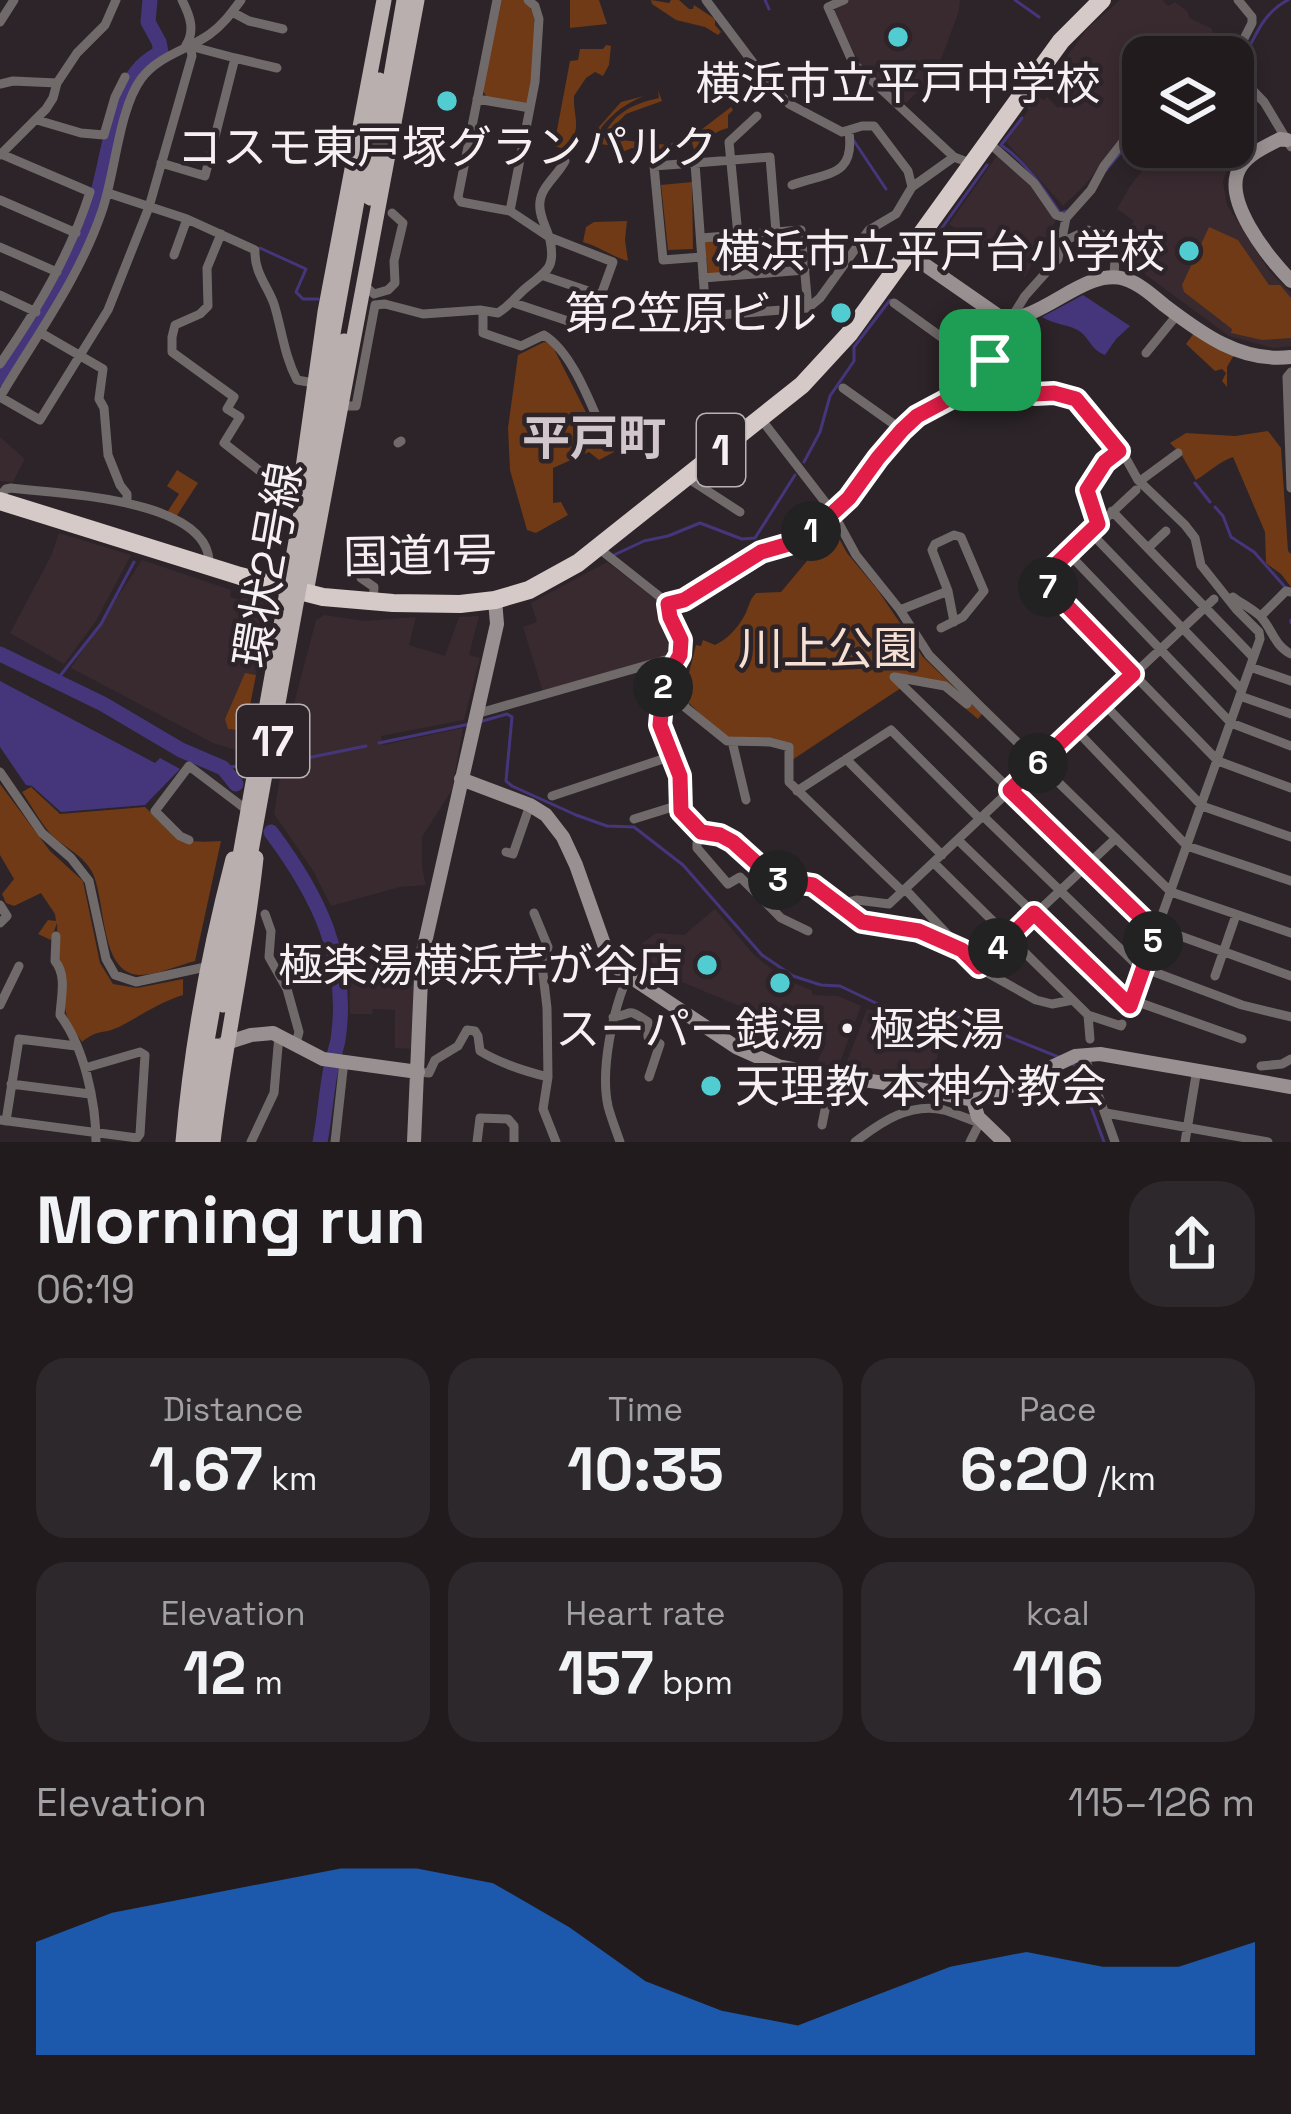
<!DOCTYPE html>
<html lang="en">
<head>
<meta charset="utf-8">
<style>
	:root { --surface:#211b1e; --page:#2d282b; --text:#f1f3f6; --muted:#a2a1a4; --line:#3e393c; --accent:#1a73e8 }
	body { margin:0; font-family:"Space Grotesk","Noto Sans JP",sans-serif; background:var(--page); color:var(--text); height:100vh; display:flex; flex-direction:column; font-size:45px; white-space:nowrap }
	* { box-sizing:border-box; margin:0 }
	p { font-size:39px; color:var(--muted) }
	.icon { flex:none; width:66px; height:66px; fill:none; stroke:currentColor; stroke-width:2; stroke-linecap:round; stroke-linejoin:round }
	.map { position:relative; height:1142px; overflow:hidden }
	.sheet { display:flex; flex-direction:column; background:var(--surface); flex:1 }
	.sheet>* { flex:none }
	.fabs { position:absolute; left:1122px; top:36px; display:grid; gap:24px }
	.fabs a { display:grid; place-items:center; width:132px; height:132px; border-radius:24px; background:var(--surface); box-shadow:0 6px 18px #0003,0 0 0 3px var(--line); font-size:60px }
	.pin { position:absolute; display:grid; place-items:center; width:102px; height:102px; color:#fff; margin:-51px; border-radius:24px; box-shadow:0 6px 18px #0006 }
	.km { position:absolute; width:60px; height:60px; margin:-30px; border-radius:50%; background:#222; color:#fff; font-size:33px; line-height:60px; text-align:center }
	.round { display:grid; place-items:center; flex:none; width:126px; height:126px; border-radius:36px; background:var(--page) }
	.headline { display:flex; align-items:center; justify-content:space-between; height:204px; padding:0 36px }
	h1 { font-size:66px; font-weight:600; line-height:90px }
	.stats { display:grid; grid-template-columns:repeat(3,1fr); gap:18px; height:204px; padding:12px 36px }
	.stats div { display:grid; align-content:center; border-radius:30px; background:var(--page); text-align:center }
	.stats b { font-size:60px; font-weight:600 }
	.stats small { font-size:33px; font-weight:400 }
	.stats p { font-size:33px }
	.chart { height:336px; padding:24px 36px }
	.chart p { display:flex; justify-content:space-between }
	.chart svg { width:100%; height:216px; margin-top:12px; fill:var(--accent); opacity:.7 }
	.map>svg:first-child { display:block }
</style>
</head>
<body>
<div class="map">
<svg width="1291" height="1142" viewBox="0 0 1291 1142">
	<rect width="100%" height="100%" fill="#2c2428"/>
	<path fill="#392a30" d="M 849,0 L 960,0 L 959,11 L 935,75 L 906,103 L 859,62 L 833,11 Z
		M 1120,0 L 1162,0 L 1168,6 L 1175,2 L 1188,12 L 1189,18 L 1211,28 L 1222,51 L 1229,55 L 1143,57 L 1143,109 L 1085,185 L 1063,206 L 1006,142 L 1038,96 L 1043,100 L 1047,97 L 1058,108 L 1073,94 L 1075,89 L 1070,90 L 1055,73 L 1087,29 Z
		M 1161,147 L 1218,147 L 1230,160 L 1223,182 L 1227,205 L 1270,272 L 1291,293 L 1291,346 L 1273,348 L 1229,336 L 1142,272 L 1120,266 L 1122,237 L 1134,221 L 1117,209 L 1130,186 Z
		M 999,153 L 1030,183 L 1056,220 L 1025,277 L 949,224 Z
		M 0,437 L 25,459 L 13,482 L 0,481 Z
		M 59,533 L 131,555 L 96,621 L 64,664 L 10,633 L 51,556 Z
		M 142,560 L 231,590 L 230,597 L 240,600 L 245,594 L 262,598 L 268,609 L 256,675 L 245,674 L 228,729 L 245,731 L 242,752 L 213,743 L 71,668 Z
		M 607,562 L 663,605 L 665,618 L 677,640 L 677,652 L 543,692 L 523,627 L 537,622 L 531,603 Z
		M 324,615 L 365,621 L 416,617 L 409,645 L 445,656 L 459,617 L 479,616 L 469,655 L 480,658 L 464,720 L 381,736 L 383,745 L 463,728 L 452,790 L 422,837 L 422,868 L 426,885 L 400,887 L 331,906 L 314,872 L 274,814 L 289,723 L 316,620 Z
		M 715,909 L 754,955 L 784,979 L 811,990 L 813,995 L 838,996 L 861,1006 L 837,1070 L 815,1067 L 826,1042 L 660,973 L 642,950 L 641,944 L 656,933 L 684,935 Z
		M 418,956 L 415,1049 L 395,1048 L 395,1010 L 373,1009 L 372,1014 L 350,1014 L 349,971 L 371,964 Z
		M 867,1009 L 891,1016 L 929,1019 L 931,1016 L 945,1018 L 932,1084 L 844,1069 Z"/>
	<path fill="#6f3a15" d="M 500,0 L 525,0 C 545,20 533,75 527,102 L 524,104 L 487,98 L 483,91 Z
		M 570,0 L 599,0 L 607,24 L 570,28 Z
		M 651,0 L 669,3 L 671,0 L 679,0 L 689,9 L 693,9 L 694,5 L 715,19 L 715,25 L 721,32 L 718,35 L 705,27 L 676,20 L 652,4 Z
		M 606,45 L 611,46 L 609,65 L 603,76 L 595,72 L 586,78 L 574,96 C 573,119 584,129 564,149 L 554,146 L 570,61 L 578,60 L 580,49 L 603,49 Z
		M 658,90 L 662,101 L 626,114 L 611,129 L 611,139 L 668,145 L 685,137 L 688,140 L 698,136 L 697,133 L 731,107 L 733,110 L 728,115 L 728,128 C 715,131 695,144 697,159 L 692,143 L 665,149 L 632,148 L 620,153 L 618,147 L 601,144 L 599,127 L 621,102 L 644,96 C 625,104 614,112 601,128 L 602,139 C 613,114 631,104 659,98 Z
		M 692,182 L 693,249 L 668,250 L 661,185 Z
		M 627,221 L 625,240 L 628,261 C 611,256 600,247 583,242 L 586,227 L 594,222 Z
		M 1209,227 L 1238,240 L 1269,285 L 1280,285 L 1291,298 L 1291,338 L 1262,340 L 1231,333 L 1232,329 L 1184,292 L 1182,285 Z
		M 746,237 L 748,272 L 708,275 L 705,241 Z
		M 1194,333 L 1234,355 L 1227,367 L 1227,387 L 1222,381 L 1226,373 L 1222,369 L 1215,371 L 1186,344 Z
		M 544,342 L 551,343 L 600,440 L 601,449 L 611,446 L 614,452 L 599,460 L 589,452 L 553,468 L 553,503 L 561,502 L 568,515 L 536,533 L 527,530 L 510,470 L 508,428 L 518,355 Z
		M 1268,431 L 1281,448 L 1288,551 L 1291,554 L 1291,587 L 1281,574 L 1266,563 L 1265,532 L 1233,457 C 1219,462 1209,472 1196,480 L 1181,454 L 1170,443 L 1186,433 L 1235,436 Z
		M 177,470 L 198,483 L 176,517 L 168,511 L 179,494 L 167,486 Z
		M 829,520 L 847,553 L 877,589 L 923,657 L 982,714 L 978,719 L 943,690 L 910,682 L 789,762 L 788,747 L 727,741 L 683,697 L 683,683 L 687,681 L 696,645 L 701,646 L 703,640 L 715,645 C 726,640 737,629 743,618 C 749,609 748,601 756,593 L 781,592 L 807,561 L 798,544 Z
		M 245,673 L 256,675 L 245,731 L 228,729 L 225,719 Z
		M 0,784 L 50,851 L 83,881 L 100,963 L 113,984 L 137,988 L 183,979 L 183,995 C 158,1003 142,1015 119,1027 C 102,1035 99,1028 82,1042 C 77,1034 68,1023 66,1013 C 61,993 71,977 58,960 L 57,923 L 51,940 L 38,934 L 48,920 L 56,921 L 55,914 L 41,893 L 14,906 L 6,903 L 2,894 L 14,879 L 0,855 Z
		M 31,787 L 60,814 L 145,807 C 177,837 176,844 221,841 L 195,961 C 179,965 157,975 140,975 C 98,974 107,897 91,870 C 81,853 61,846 49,832 C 39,820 31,805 22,792 Z"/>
	<path fill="#45367c" d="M 1083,295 L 1130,326 L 1116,339 L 1105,355 C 1092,350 1091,342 1082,333 C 1071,324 1054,325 1042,317 Z
		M 0,681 L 155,763 L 160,758 L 180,769 L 145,805 L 61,812 L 32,786 L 26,785 L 0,747 Z"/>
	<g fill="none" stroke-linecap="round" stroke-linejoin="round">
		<path stroke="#45367c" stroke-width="3" d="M 765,0 L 769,9
			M 1015,0 L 1039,17
			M 1238,69 C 1253,43 1260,14 1288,0
			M 1029,107 L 1040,90
			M 1022,118 L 1001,145 C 1025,161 1044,189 1060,213 L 1067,211
			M 854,141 L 886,189
			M 1106,170 L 1143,126
			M 101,187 L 103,187
			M 260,248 L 306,269 L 296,292 L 303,299 L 318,299
			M 926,250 L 987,165
			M 804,462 L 820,432 L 830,396 L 854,361 L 854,347 L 890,300
			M 1195,483 L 1210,502
			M 1215,507 L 1223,516 L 1231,537 L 1254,552 L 1285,587
			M 614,555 L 644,541 L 668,536 L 700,523 L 742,539 L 755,538 L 795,475
			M 1291,620 L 1291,623
			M 56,681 L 101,624 L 134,562
			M 479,722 L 507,714 L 512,717 L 506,781 L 512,786 L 576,815 L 607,826 L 634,827 L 683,865 L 762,955 L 793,976 L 821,985 L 840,986 L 880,1005 L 918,1012 L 939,1011 L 962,1018 L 1061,1058
			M 379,743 L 470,724
			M 302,759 L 366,746
			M 283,761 L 289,761
			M 223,768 L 245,765
			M 1070,1063 L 1076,1066 L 1104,1142"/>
		<path stroke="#45367c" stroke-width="15" d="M 0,379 C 30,329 65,281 88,226 C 106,182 110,101 139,69 C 144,62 153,57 161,52 L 159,42 L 148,22 L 150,0
			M 0,654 L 103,704 L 181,750 L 223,768 L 236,784
			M 271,832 C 318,895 350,958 338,1040 C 336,1049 333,1058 331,1068 C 326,1092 325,1117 320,1142"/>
		<path stroke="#706b6a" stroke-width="9" d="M 497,0 L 458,197 L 461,202 L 510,211 L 535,82 L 539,19 L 535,6 L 528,0
			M 706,0 L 766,80 L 789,104 L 842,132 L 862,126 L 874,126 L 908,171 L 912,187 L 896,214 L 869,230 L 820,298 L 808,308 L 706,316 L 695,163 L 770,157 L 776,232
			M 844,0 L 828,7 L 853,63 L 954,157 L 970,163
			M 232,12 L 249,21 L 283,29
			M 0,22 L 14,0
			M 235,58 L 277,68
			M 1233,60 L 1252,23 L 1252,17 L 1238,0
			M 1233,70 L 1264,102 L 1291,147
			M 0,84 L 13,81 L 57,83
			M 477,99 L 530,108
			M 37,120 L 81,133 L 104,135 L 115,97 L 125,77
			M 988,142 L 1034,183 L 1056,215 L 1066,218
			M 0,155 L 46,109 L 53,98 L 57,83 L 77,53 L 105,25 L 116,0
			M 161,163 L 205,176 L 235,58 L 186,45
			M 695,163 L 654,166 L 663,260 L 702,257
			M 792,185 C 828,172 855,177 849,132
			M 912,187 L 954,157
			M 108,193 L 187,219 L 255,250 C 254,272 267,285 274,304 C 282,330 284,355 297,380 L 314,383
			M 0,200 L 76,233
			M 510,211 L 549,237 L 613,262 L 589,328 L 514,303
			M 221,234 L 207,268 L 208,306 L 200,314 L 175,325 L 172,337 L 172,352 L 234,397 L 227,409 L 240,417 L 224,443 L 284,490 L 301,493
			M 738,235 L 729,142 L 757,116
			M 701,238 L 801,230 L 808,308
			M 1062,242 L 1088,230 L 1116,238 L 1114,277
			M 0,247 L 57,272
			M 174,255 L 187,219
			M 544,276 L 600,295
			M 703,278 L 805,270
			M 364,285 L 374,294 L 388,290 L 395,283 L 394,261 L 403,223 L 392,213
			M 0,295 L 36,312
			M 894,303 L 987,370
			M 483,311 L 483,333 L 521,346 L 544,335 C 574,353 593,411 608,443
			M 41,333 L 103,369 L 99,399 L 104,408 L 108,455 L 120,485 L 127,494 L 127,502
			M 1146,353 L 1177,315
			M 990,360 L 1035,393 L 1054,393 L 1076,399 L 1082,405 L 1091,419 L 1124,455 L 1138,480 L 1185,525 L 1195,538 L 1201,565 L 1236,609 L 1259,632 L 1260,639 L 1129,1008
			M 0,364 C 37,310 70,255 90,192 L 1,154
			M 1291,372 L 1287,377 L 1291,488
			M 843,388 L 902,430
			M 0,397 L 40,420 L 108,310 L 149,207 L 192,56 L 191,50 L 186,45 C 196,30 189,14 182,0
			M 0,397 C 36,336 79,279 102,211 C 115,174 119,109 141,79 C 159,55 188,50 210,34 C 223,25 232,12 241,0
			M 342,406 L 356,406 L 375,305 L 385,304 L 423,314 L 480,310 L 498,313 C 512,304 515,297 527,287 C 546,271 556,269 550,240 C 547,228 538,215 540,202 C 541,187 558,175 565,161
			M 761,419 L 832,511 L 856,555 L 900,610 L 929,655 L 982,708 L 1171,892 L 1291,933
			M 398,443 L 401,441
			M 686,477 L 740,512
			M 1140,481 L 1178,453
			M 1136,490 L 1041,579 L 1218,761 L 1291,788
			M 0,496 L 6,489 L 11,488 C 58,494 215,498 209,567
			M 1112,511 L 1253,657
			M 1098,524 L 1087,490 L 1104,462 L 1119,451
			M 1090,532 L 1242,690
			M 597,547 L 669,604 L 670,617 L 681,640 L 678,694 L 686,708 L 727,741 L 770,742 L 789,747 L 789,782 L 903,892
			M 1148,548 L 1166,531
			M 1068,553 L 1231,723 L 1291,746
			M 360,571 L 361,578 L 374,587 L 373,601
			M 948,591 L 954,622
			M 1233,597 C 1241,603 1251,608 1259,615 C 1272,627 1273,645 1291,654
			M 669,604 L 684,600 L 761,552 L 796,542 L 822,523 L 849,498 L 886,447 L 917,416 L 947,401 L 987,370 L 996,345 L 1010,320 L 1025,296 L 1058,259 L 1066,218 L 1091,190 L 1104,166 L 1143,116
			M 900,610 L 948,591 L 932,550 L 935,544 L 954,535 L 961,537 L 984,591 L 963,617 L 941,628
			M 1261,616 L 1286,591 L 1291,592
			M 680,655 L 663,683 L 660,717 L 660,725 L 680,776 L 679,805 L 701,833 L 720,835 L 733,842 L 774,879 L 813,885 L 862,921 L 919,931 L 962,950 L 986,972 L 1036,1000 L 1052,1004 L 1073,1000
			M 1250,667 L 1291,681
			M 894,677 L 1157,932
			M 895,677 L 945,686 L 967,704
			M 1240,696 L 1291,714
			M 1103,703 L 1202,806 L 1291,837
			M 476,714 L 679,656
			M 1075,729 L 1187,846 L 1291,881
			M 732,741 L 746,800
			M 846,759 L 942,855
			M 0,772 L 42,833 L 71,858 L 89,881 L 106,959 L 115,975 L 136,982 L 210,966
			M 797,791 L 891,730 L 980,819
			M 552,796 L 672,756
			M 983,816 L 1138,966 L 1242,1005 L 1291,1017
			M 634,819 L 679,805
			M 706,835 L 697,843 L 697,848 L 728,884 L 740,877 L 781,918 L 808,931
			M 189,840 L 180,836 L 155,811 L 189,766 L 243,807
			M 958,840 L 1130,1006
			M 506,852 L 513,854 L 530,805
			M 934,863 L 1088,1015 L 1090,1039
			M 906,890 L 948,935
			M 839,904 L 857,900 L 889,904 L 1214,599
			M 0,905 L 7,916 L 0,923
			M 534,913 L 548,947 L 542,965 L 547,1008 L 548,1077 L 543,1109 L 556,1142
			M 265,914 L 271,931 L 269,957 L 287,989 L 299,1032 L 296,1043
			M 1158,928 L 1291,976
			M 56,936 L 55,961 C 67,975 61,997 60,1015 C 84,1047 96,1102 96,1142
			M 979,967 L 1116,838
			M 1215,976 L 1236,915
			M 1132,1000 L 1242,1039
			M 0,1005 L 19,966
			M 1088,1015 L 1121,1026 L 1122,1024
			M 613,1017 C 634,1015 625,1006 648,1022 L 648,1037 L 660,1044 L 649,1077
			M 1084,1055 L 1115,1142
			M 1261,1066 L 1282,1064 L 1291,1059
			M 418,1072 L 429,1073 L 435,1060 L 458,1046 L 467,1030 L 475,1031 L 478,1036 L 480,1051 C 501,1064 524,1071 548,1077
			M 11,1084 L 90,1094
			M 1106,1113 L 1268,1142
			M 0,1120 L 137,1138 L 140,1134 L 145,1055 L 140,1052 L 85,1068
			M 6,1121 L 19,1039 L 76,1046
			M 822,1125 L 832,1075
			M 251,1142 L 274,1093 L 279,1035
			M 335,1142 L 344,1061
			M 477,1142 L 480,1118 L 508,1119 L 514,1126 L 514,1142
			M 620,1142 C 616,1130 611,1118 608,1106 C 600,1070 613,1009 628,976
			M 855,1142 C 881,1122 910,1102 944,1110 C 957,1114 970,1120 981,1123
			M 970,1142 L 979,1124
			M 1185,1142 L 1197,1069"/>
		<path stroke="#999191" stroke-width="14" d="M 1287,140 L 1280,139 C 1267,146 1250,153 1241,166 C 1219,198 1269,258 1291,281
			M 908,253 L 1003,319 C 1045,320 1085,267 1125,279 C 1140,284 1152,295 1164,305 C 1202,334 1241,363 1291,357
			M 461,779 L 530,805 L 546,815 L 563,837 L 576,865 L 611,964 L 736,1047 L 778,1066 L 819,1074 L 900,1085 L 973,1100 L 987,1097 L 1075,1056 L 1100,1054 L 1291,1087
			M 223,1044 L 251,1035 L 273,1033 L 323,1059 L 418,1072
			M 973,1100 L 978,1117 L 1004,1142
			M 414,1142 L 422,956 L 497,624 L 495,600"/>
		<path stroke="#b9afae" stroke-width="15" d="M 370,198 L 404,0
			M 332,339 L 379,80
			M 301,482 L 325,312 L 384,0
			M 307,587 L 417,0
			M 183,1142 C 191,1047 209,951 233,859
			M 213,1142 C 224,1047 246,953 256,858"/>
		<path stroke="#d6cac9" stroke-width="18" d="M 0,501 L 240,576 L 323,597 L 393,603 L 460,604 L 495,600 L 529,590 L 578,563 L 802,385 L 849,334 L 1061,41 L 1102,0"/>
		<path stroke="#b9afae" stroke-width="15" d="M 223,1005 L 344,341
			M 193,1142 L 202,1069 L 332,339
			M 203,1142 L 216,1046"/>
	</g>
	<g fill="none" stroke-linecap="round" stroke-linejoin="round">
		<defs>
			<path id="route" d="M 990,360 L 1035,394 L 1054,393 L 1076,399 L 1119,451 L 1105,462 L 1087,490 L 1098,524 L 1041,579 L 1133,674 L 1010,790 L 1156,932 L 1130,1006 L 1034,913 L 979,967 L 962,950 L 919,931 L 862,922 L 813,885 L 774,879 L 733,842 L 720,835 L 701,832 L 681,811 L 680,776 L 660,725 L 664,683 L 680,655 L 681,640 L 670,617 L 668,604 L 684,600 L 761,552 L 796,542 L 822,523 L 849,498 L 878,458 L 902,430 L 917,416 L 947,400 L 967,386 L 986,370 Z"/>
		</defs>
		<use href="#route" stroke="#fff" stroke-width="24"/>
		<use href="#route" stroke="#e11d48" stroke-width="15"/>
	</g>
	<g fill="#51ccd1" stroke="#2c2428" stroke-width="4.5">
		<circle cx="898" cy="37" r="12"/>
		<circle cx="447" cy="101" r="12"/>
		<circle cx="1189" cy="251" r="12"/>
		<circle cx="841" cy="313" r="12"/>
		<circle cx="707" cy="965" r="12"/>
		<circle cx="780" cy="983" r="12"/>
		<circle cx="711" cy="1086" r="12"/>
	</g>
	<g text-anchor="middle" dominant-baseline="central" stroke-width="9" stroke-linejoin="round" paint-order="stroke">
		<g fill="#2c2428" stroke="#b9b3b5" stroke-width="3">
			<rect x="697" y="414" width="48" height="72" rx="9"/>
			<rect x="237" y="705" width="72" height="72" rx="9"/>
		</g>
		<g font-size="42" font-weight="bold" fill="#f6f0f2">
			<text x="721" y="450">1</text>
			<text x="273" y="741">17</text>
		</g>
		<g font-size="45" fill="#f6f0f2" stroke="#2c2428">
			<text x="898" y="83">横浜市立平戸中学校</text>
			<text x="447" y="147">コスモ東戸塚グランパルク</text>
			<text x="1165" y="251" text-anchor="end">横浜市立平戸台小学校</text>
			<text x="817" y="313" text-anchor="end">第2笠原ビル</text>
			<text x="683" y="965" text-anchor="end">極楽湯横浜芹が谷店</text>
			<text x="780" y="1029">スーパー銭湯・極楽湯</text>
			<text x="735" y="1086" text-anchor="start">天理教 本神分教会</text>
		</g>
		<g font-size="45" fill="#f6f0f2" stroke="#2c2428">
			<text transform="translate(420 556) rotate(-1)">国道1号</text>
			<text transform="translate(268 565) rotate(-80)">環状2号線</text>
		</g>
		<g font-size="45" fill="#f5e0d3" stroke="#2c2428">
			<text x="828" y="648">川上公園</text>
		</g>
		<g font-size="48" font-weight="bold" fill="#d1c6cb" stroke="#2c2428">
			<text x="594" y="438">平戸町</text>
		</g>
	</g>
</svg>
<div class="fabs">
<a><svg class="icon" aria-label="layers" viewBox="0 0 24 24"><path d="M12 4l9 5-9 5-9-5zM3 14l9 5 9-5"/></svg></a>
</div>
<div class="pin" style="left:990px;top:360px;background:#1e9e55"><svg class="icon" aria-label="arrive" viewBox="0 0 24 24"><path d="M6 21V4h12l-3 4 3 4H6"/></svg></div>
<b class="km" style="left:811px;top:531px">1</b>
<b class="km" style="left:663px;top:687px">2</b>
<b class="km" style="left:778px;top:880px">3</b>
<b class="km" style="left:998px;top:948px">4</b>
<b class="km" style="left:1153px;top:941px">5</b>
<b class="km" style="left:1038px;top:763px">6</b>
<b class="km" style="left:1048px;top:587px">7</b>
</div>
<section class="sheet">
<div class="headline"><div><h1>Morning run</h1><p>06:19</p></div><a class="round"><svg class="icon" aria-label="share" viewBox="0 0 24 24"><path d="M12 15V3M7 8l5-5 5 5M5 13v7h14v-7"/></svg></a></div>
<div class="stats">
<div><p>Distance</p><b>1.67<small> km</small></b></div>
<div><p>Time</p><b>10:35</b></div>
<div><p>Pace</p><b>6:20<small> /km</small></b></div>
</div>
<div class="stats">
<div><p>Elevation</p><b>12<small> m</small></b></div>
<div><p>Heart rate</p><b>157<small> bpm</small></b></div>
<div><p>kcal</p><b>116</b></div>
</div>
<div class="chart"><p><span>Elevation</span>115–126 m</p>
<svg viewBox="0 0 160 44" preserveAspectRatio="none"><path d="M0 44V21L10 15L20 12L30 9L40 6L50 6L60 9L70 18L80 29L90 35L100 38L110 32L120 26L130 23L140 26L150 26L160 21V44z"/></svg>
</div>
</section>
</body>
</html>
